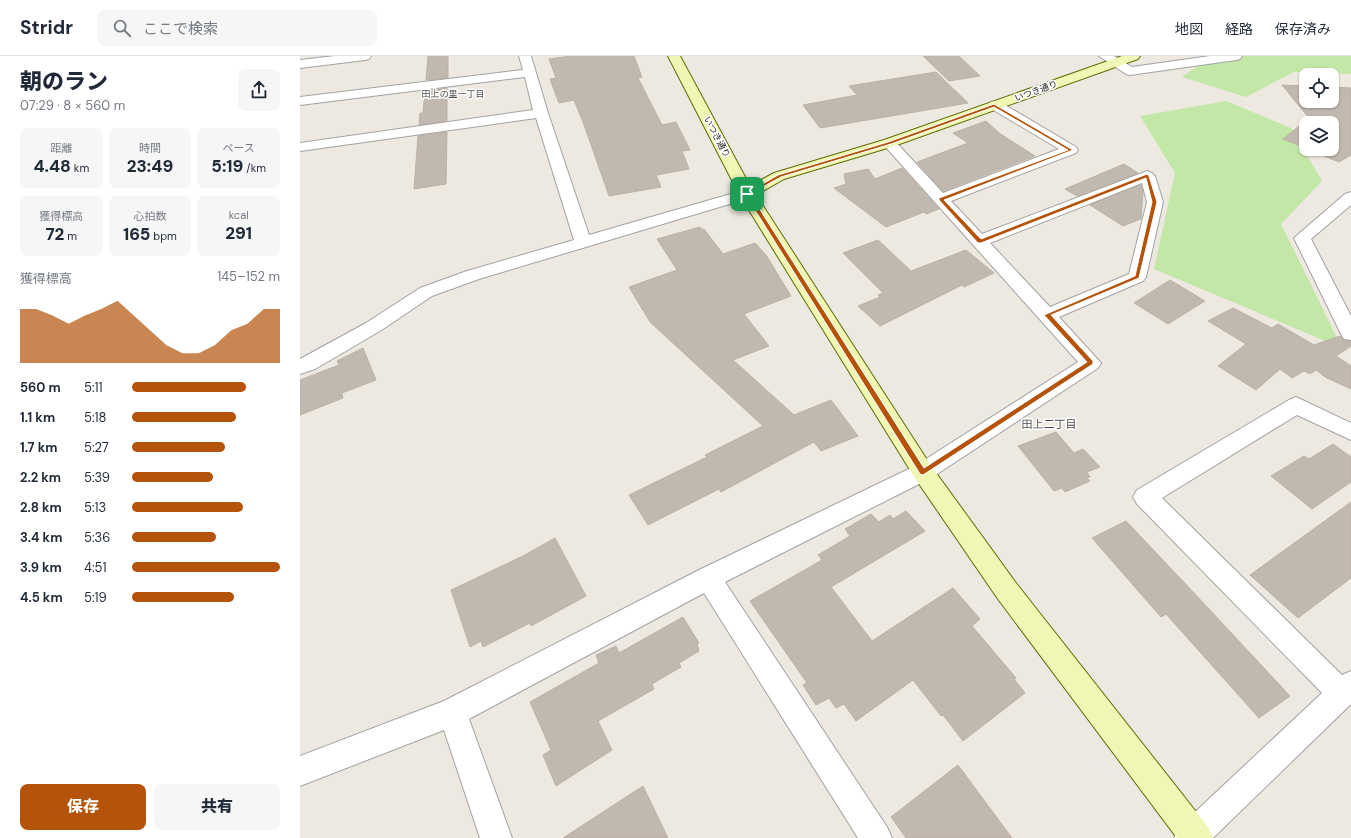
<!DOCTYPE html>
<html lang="ja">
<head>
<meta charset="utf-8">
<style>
	:root { --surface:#fff; --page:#f6f6f7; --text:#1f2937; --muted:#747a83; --line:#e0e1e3; --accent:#b45309 }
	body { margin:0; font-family:"DM Sans","Noto Sans JP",sans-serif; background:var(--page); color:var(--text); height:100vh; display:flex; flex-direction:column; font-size:15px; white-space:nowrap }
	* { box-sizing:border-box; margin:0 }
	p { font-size:13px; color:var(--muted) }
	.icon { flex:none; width:22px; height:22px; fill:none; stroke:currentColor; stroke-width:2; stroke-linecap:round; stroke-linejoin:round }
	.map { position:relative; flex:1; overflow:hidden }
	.drawer { display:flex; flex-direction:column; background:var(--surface); width:300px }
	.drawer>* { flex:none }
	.buttons { position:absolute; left:999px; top:12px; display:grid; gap:8px }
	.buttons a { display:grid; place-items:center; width:40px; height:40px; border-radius:8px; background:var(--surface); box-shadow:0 1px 3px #0004; font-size:20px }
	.pin { position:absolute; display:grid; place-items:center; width:34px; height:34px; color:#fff; margin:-17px; border-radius:8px; box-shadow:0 2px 6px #0006 }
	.round { display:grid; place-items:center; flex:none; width:42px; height:42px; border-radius:8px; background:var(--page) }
	.overview { display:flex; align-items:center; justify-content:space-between; height:68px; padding:0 20px }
	h1 { font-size:22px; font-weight:800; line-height:30px }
	.stats { display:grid; grid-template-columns:repeat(3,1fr); gap:6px; height:68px; padding:4px 20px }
	.stats div { display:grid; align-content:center; border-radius:8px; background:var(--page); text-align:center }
	.stats b { font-size:17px; font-weight:800 }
	.stats small { font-size:11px; font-weight:400 }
	.stats p { font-size:11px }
	.chart { height:112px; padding:8px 20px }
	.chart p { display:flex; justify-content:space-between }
	.chart svg { width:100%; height:72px; margin-top:4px; fill:var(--accent); opacity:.7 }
	.primary-button { display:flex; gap:8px; margin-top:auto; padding:8px 20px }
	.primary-button a { flex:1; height:46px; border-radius:8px; background:var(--accent); color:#fff; font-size:16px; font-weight:800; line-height:46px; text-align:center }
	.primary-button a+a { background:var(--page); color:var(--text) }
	ul { padding:0 20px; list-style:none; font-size:13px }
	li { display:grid; grid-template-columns:64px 48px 1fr; align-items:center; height:30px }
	li i { height:10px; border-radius:5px; background:var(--accent) }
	header { display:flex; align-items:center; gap:24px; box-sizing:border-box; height:56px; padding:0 20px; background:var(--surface); border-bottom:1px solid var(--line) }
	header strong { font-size:19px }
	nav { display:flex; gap:22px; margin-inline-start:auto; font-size:14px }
	.search { width:280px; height:36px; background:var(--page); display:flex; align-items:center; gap:10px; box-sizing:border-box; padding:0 14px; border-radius:8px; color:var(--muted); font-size:15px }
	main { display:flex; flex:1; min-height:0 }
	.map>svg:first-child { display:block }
</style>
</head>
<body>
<header>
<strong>Stridr</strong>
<div class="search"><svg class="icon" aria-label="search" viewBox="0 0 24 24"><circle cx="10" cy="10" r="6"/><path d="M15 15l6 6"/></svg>ここで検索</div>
<nav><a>地図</a><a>経路</a><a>保存済み</a></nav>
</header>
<main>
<section class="drawer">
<div class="overview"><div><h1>朝のラン</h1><p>07:29 · 8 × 560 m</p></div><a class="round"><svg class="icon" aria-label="share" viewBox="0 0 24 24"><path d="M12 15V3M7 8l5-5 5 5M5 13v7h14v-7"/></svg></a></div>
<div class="stats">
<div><p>距離</p><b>4.48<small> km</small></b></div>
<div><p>時間</p><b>23:49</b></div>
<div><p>ペース</p><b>5:19<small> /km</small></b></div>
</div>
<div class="stats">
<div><p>獲得標高</p><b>72<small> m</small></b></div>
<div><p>心拍数</p><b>165<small> bpm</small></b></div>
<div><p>kcal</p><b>291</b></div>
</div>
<div class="chart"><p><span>獲得標高</span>145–152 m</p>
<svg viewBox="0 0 160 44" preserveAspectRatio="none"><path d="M0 44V11L10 11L20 15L30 20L40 15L50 11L60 6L70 15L80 24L90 33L100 38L110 38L120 33L130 24L140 20L150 11L160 11V44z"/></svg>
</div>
<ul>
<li><b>560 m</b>5:11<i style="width:77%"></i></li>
<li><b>1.1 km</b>5:18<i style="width:70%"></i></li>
<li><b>1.7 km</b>5:27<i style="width:63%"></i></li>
<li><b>2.2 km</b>5:39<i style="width:55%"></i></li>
<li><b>2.8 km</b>5:13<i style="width:75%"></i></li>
<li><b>3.4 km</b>5:36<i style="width:57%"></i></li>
<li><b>3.9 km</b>4:51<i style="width:100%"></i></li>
<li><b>4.5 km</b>5:19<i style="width:69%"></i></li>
</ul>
<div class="primary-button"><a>保存</a><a>共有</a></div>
</section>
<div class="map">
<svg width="1051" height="782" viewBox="0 0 1051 782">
	<rect width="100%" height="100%" fill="#ede9e1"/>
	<path fill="#c2e7a6" d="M 912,0 L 1051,0 L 1051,18 L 994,16 L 946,41 L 882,21 Z
		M 926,45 L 991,72 L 1022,125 L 981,168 L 1042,292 L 854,213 L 875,117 L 840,60 Z"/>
	<path fill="#c1b8b0" stroke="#beb1a3" d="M 128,0 L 148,0 L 148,22 L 126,24 Z
		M 271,0 L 334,0 L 342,21 L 338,22 L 362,69 L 376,66 L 390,94 L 382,95 L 389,113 L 356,119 L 361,131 L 309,140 L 283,66 L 274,44 L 259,47 L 250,23 L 256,22 L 249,3 Z
		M 623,0 L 659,0 L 680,20 L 649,25 Z
		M 636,16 L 668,47 L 520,72 L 503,49 L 557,39 L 549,30 Z
		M 982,29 L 1006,30 L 1006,45 L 1032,45 L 1032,31 L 1051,32 L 1051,99 L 1039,106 L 1007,93 L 1032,93 L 1032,67 L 1006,67 L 1006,92 L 983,83 L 1009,62 Z
		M 147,32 L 147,65 L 119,69 L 120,57 L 123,57 L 125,35 Z
		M 686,65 L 699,77 L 735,100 L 643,135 L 617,106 L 668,87 L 653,77 Z
		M 147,76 L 146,128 L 114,133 L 118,80 Z
		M 824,108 L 838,117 L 777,140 L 765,133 Z
		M 602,112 L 639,153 L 626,158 L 624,156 L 586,171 L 534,132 L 546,128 L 544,118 L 568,113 L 575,123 Z
		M 841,129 L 843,136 L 841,163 L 823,170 L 790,149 Z
		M 400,171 L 402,174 L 404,173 L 423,198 L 455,187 L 466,199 L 491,240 L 444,258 L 469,290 L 433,304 L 494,359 L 531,344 L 558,380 L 521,395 L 514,386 L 421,436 L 419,433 L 348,469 L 329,439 L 407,401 L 405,399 L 463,370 L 350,266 L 329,231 L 377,214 L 357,183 Z
		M 578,184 L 611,215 L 666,194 L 694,217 L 664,231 L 662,229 L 580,270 L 558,250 L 580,241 L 578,239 L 583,237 L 543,197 Z
		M 870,224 L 905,245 L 868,268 L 834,247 Z
		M 933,252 L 972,272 L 978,268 L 1014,289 L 1040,280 L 1044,284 L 1051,285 L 1051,290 L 1036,300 L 1051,310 L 1051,333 L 1025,321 L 1016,314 L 1010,318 L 1004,315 L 992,322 L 980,313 L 956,334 L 918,310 L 946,288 L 908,265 Z
		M 63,292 L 76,324 L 42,337 L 43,342 L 0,359 L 0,324 L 39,309 L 37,305 Z
		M 756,376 L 774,397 L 783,393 L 800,411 L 787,416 L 790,421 L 787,422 L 790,425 L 765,436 L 762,432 L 754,435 L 718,390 Z
		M 1033,388 L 1051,401 L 1051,426 L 1012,453 L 971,420 L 1004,400 L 1009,403 Z
		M 1051,446 L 1051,522 L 998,562 L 950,519 Z
		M 606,455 L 625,475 L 531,531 L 572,585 L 653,532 L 680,563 L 672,570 L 716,622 L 714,623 L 725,637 L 663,685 L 643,659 L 641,660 L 613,624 L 556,665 L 544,648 L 536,652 L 529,642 L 516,649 L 503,629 L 507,627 L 450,545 L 522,504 L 518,499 L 550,480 L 545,473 L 571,458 L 579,466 L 590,459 L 593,463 Z
		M 826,465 L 895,538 L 990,640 L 959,662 L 866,558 L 861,561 L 792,482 Z
		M 255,482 L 286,540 L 231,570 L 230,567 L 183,591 L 181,585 L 170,591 L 151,534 L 223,500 Z
		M 383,561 L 399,587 L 397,588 L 399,595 L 379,607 L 381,611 L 352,628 L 354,633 L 298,665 L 312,694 L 256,730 L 243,699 L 251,694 L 230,646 L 299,607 L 296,599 L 316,590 L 319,597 Z
		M 658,709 L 712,782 L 606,782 L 591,761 Z
		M 343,730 L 368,782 L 263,782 Z"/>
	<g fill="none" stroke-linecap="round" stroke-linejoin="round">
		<defs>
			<path id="street" d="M 35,0 L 71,0 L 69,3 L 65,4 L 0,12 L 0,4 Z
				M 219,0 L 231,0 L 248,57 L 289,179 L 441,135 L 447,133 L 453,135 L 455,138 L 453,141 L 179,223 L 132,240 L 80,275 L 15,313 L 0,318 L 0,303 L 66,267 L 120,232 L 167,215 L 274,184 L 236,62 L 0,95 L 0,87 L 233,54 L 225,21 L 0,49 L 0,41 L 223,14 Z
				M 799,0 L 814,0 L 832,11 L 910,0 L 942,0 L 940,3 L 936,4 L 830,19 L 826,18 Z
				M 695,45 L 700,46 L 776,91 L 778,94 L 776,97 L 651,145 L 682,178 L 842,117 L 847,115 L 852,117 L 855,120 L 863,146 L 846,221 L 843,225 L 759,261 L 801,307 L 798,312 L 631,422 L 425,526 L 587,771 L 592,782 L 558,782 L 404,537 L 169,663 L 212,782 L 180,782 L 144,674 L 0,730 L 0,700 L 144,645 L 399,514 L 615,410 L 778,306 L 582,87 L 584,84 L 589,83 L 594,84 L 643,137 L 759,93 L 690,52 L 688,49 L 690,46 ZM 842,127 L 847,146 L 829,218 L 750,251 L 690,187 Z
				M 1051,136 L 1051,149 L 1011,183 L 1051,260 L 1051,284 L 1044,283 L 1041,278 L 994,182 L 1045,138 Z
				M 996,341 L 1051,367 L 1051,384 L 997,359 L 862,442 L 1042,619 L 1051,615 L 1051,648 L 913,782 L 874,782 L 879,771 L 1022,637 L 837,448 L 833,441 L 837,434 L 989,344 Z"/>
			<path id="secondary" d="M 368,0 L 380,0 L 450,130 L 474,117 L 584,84 L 822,0 L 840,0 L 838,3 L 594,90 L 484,123 L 456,139 L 631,410 L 716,527 L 908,771 L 913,782 L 877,782 L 698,543 L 615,422 L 439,138 Z"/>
		</defs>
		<use href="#street" stroke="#a2a2a2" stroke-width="2"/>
		<use href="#secondary" stroke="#5b6d07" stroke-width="2"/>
		<use href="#street" fill="#fff" fill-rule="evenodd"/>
		<use href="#secondary" fill="#f0f7b4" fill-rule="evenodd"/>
	</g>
	<path fill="#b45309" stroke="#fff" fill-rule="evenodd" d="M 694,48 L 773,94 L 644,144 L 681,183 L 847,118 L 849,120 L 857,146 L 839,222 L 751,259 L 793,305 L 793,308 L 623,419 L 620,418 L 445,138 L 478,119 L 588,86 ZM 694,51 L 768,94 L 639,142 L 639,144 L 678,187 L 681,187 L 846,122 L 852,146 L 835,220 L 744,259 L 787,306 L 624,412 L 450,138 L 481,121 L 591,88 Z"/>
	<g text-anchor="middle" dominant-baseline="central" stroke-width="3" stroke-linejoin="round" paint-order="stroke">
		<g font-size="9" fill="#1b1b1b" stroke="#fff">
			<text transform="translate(736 35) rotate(-20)">いつき通り</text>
			<text transform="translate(417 81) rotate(62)">いつき通り</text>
		</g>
		<g font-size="9" fill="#4e4e4e" stroke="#fff">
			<text x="153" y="38">田上の里一丁目</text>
		</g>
		<g font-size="11" fill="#4e4e4e" stroke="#fff">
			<text x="749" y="368">田上二丁目</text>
		</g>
	</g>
</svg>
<div class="buttons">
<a><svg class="icon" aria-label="locate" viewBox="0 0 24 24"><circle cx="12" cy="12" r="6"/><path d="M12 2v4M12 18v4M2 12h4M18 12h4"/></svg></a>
<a><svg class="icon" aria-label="layers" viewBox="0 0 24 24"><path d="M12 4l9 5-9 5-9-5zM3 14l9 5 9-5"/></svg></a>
</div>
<div class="pin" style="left:447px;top:138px;background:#1e9e55"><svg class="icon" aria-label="arrive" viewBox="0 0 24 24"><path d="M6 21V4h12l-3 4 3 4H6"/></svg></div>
</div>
</main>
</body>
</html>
